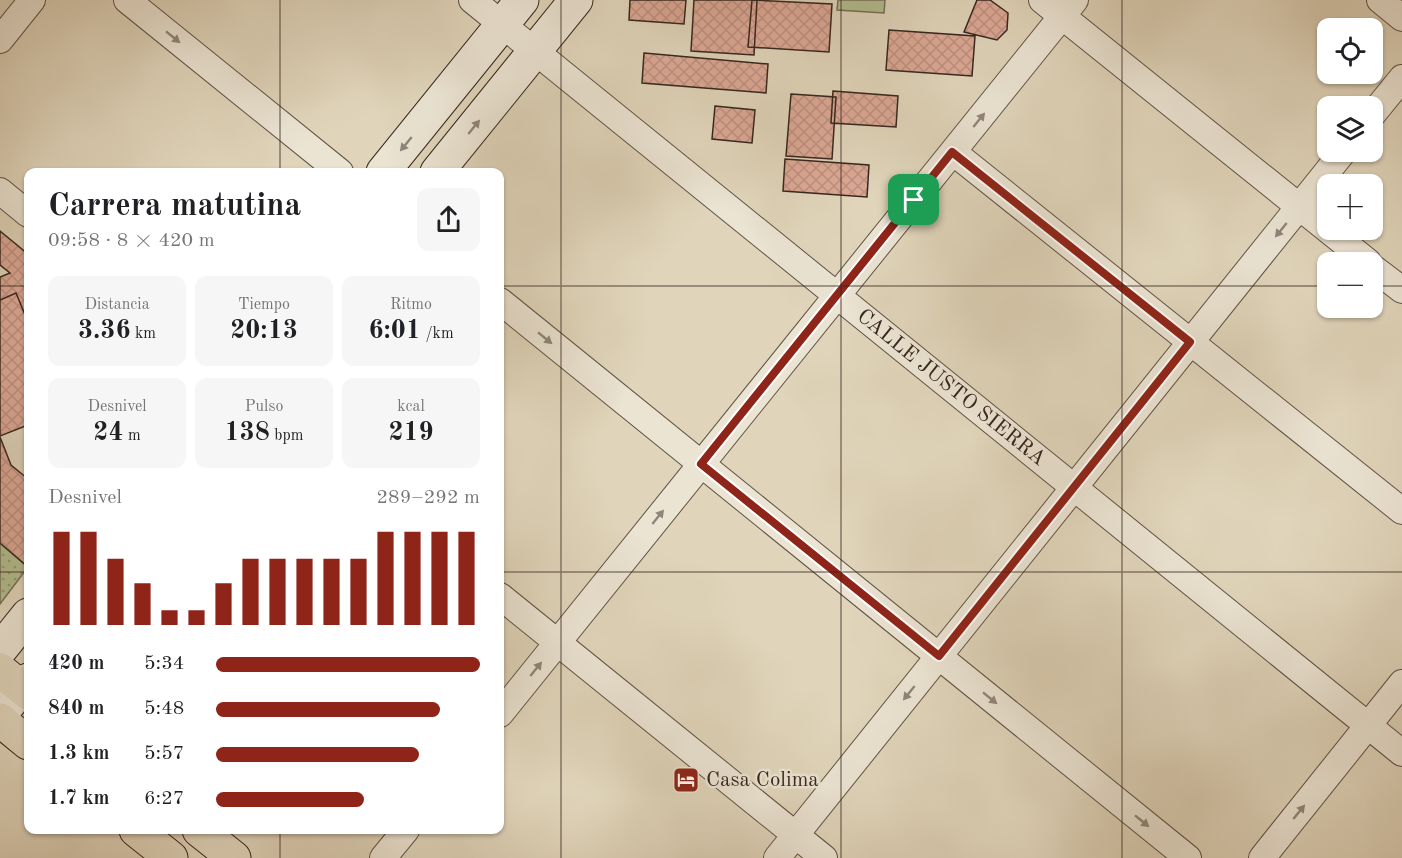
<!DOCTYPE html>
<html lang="es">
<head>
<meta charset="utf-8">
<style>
	:root { --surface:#fff; --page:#f6f6f6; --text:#202124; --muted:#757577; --accent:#8f2418 }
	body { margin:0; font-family:"Old Standard TT",serif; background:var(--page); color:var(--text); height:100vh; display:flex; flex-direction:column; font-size:22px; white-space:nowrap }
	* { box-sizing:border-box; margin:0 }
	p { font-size:20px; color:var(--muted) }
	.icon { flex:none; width:33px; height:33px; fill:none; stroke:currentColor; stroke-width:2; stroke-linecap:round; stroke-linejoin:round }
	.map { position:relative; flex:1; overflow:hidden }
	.panel { position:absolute; left:24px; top:168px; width:480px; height:666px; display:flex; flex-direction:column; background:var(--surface); border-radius:12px; box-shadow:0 2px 4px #0004 }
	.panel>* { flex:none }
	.controls { position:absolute; left:1317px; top:18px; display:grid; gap:12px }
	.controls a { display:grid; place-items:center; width:66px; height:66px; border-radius:12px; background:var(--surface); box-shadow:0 2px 4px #0004; font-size:30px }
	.pin { position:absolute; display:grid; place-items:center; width:51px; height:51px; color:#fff; margin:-26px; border-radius:12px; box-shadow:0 3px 9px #0006 }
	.round { display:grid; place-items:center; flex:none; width:63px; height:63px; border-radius:12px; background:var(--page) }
	.head { display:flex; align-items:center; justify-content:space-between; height:102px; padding:0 24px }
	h1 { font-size:33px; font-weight:600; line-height:45px }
	.metrics { display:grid; grid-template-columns:repeat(3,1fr); gap:9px; height:102px; padding:6px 24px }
	.metrics div { display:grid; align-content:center; border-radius:12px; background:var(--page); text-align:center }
	.metrics b { font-size:26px; font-weight:600 }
	.metrics small { font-size:16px; font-weight:400 }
	.metrics p { font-size:16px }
	.chart { height:168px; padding:12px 24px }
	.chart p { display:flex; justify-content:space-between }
	.chart svg { width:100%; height:108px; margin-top:6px; stroke:var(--accent); stroke-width:6 }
	ul { padding:0 24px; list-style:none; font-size:20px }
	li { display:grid; grid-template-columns:96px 72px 1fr; align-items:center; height:45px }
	li i { height:15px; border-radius:8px; background:var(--accent) }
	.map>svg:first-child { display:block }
</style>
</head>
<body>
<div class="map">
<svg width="1402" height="858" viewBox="0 0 1402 858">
	<defs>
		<pattern id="garden-dots" width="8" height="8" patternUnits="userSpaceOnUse" patternTransform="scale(1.5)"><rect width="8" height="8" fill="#b3bd90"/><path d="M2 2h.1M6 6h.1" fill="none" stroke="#929975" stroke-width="1.8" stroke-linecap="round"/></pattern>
		<pattern id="building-cross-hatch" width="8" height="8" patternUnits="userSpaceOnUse" patternTransform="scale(1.5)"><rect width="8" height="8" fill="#dca895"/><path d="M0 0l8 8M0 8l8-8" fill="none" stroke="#bd9080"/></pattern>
	</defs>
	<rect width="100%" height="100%" fill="#e0d5bb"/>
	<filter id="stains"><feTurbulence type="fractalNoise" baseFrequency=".00333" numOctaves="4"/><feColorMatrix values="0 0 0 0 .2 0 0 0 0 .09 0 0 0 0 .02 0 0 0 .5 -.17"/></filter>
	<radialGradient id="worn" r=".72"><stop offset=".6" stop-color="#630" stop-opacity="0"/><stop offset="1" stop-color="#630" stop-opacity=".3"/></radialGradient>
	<path fill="url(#garden-dots)" stroke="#747258" stroke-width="1.5" d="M 0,543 L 28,567 L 0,604 Z"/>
	<path fill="#b3bd90" stroke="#747258" stroke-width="1.5" d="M 838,0 L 885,0 L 884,13 L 837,10 Z"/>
	<path fill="url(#building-cross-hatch)" stroke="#36261f" stroke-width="1.5" d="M 630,0 L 686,0 L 684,24 L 629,20 Z
		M 694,0 L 757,0 L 754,55 L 691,51 Z
		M 752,0 L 832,4 L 829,52 L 748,47 Z
		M 977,0 L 990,0 L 1008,13 L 1007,30 L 997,40 L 964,32 Z
		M 889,30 L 975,36 L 972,76 L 886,70 Z
		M 644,53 L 768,64 L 766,93 L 642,83 Z
		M 833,91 L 898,96 L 896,127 L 831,123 Z
		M 791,94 L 836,97 L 832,159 L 786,156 Z
		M 715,106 L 755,110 L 752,143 L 712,139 Z
		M 785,159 L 869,165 L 867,197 L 783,191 Z
		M 0,231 L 28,254 L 28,322 L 16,293 L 0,300 L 0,277 L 10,273 L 0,265 Z
		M 16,293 L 28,322 L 28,425 L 0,436 L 0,300 Z
		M 0,437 L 11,465 L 28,479 L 28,567 L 0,543 Z"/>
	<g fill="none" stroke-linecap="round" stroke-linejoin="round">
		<defs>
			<path id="street" d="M 127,0 L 340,172
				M 472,0 L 1402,753
				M 1042,0 L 1368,262
				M 1380,0 L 1402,18
				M 0,40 L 32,0
				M 1372,115 L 1402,78
				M 953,152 L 1402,511
				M 0,191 L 28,214
				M 1372,267 L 1402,290
				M 500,301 L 1188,858
				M 500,596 L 824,858
				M 500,714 L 1075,0
				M 383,858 L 406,830
				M 777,858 L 1343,152
				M 1262,858 L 1402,683"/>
			<path id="secondary" d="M 383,172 L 522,0
				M 437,172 L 576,0
				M 0,650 L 28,615
				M 0,715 L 28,680"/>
			<path id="primary" d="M 0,670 L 28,693
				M 0,720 L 28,743
				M 136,830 L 171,858
				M 199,830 L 234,858"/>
		</defs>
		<use href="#street" stroke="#605246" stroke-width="28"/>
		<use href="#secondary" stroke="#36261f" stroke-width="35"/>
		<use href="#primary" stroke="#36261f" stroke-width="35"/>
		<use href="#street" stroke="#ebe4d3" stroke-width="26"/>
		<use href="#secondary" stroke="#ebe4d3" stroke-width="33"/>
		<use href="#primary" stroke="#e0d5bb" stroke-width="33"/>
	</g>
	<defs><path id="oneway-solid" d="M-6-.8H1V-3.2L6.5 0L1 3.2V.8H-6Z" transform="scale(1.5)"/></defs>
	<g fill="#908579">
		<use href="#oneway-solid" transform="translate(173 37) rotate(39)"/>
		<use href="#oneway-solid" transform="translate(979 120) rotate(-51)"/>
		<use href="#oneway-solid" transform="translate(474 127) rotate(-51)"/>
		<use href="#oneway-solid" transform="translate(406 144) rotate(129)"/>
		<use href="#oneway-solid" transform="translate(1281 230) rotate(129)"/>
		<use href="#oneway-solid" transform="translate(545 338) rotate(39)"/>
		<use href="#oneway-solid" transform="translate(658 517) rotate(-51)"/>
		<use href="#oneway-solid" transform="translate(536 669) rotate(-51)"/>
		<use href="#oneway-solid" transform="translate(909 693) rotate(129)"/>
		<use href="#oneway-solid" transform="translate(990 698) rotate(39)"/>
		<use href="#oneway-solid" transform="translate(1299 812) rotate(-51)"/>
		<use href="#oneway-solid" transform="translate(1142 821) rotate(39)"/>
	</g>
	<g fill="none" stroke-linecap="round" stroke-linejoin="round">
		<defs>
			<path id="route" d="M 952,152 L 1190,342 L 939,656 L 701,464 Z"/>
		</defs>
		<use href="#route" stroke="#fff" stroke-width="12"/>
		<use href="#route" stroke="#8f2418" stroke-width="8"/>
	</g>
	<path fill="none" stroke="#36261f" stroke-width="1.5" stroke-opacity="0.55" d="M 280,0 L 280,172M 561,0 L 561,858M 841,0 L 841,858M 1122,0 L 1122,858M 0,286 L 28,286M 500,286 L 1328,286M 1372,286 L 1402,286M 0,572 L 28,572M 500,572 L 1402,572M 280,830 L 280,858"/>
	<defs>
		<symbol id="hotel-square" viewBox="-11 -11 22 22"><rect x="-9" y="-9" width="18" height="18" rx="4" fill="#8f2418" stroke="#ebe4d3"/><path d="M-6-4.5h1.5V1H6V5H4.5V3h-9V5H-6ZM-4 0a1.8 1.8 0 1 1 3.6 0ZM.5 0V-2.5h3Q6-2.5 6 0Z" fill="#fff"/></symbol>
	</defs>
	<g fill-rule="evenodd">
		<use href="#hotel-square" x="671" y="765" width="30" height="30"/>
	</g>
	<g text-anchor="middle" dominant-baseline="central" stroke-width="5" stroke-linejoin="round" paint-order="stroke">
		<g font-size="21" fill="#36261f" stroke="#ebe4d3">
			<text transform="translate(951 388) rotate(39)">CALLE JUSTO SIERRA</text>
		</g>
		<g font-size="21" fill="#36261f" stroke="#ebe4d3" text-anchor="start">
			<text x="706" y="780">Casa Colima</text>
		</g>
	</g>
	<rect width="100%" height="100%" filter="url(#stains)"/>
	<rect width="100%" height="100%" fill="url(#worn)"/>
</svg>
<div class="controls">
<a><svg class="icon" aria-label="locate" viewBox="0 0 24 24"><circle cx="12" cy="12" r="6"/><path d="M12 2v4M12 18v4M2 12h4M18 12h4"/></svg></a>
<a><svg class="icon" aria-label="layers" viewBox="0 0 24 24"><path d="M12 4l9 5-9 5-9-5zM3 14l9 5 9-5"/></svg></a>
<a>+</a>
<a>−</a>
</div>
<div class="pin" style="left:914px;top:200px;background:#1e9e55"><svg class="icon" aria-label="arrive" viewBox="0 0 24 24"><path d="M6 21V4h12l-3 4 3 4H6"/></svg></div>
<section class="panel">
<div class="head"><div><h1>Carrera matutina</h1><p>09:58 · 8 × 420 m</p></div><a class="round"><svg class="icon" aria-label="share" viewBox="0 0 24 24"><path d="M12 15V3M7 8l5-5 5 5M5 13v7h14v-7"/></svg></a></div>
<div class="metrics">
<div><p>Distancia</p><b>3.36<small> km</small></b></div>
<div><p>Tiempo</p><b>20:13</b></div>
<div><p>Ritmo</p><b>6:01<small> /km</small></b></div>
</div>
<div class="metrics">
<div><p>Desnivel</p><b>24<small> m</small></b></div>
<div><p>Pulso</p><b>138<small> bpm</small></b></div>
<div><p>kcal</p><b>219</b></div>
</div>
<div class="chart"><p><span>Desnivel</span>289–292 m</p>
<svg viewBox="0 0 160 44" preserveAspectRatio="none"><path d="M5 44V6M15 44V6M25 44V17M35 44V27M45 44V38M55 44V38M65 44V27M75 44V17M85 44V17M95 44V17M105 44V17M115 44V17M125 44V6M135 44V6M145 44V6M155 44V6"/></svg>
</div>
<ul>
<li><b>420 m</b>5:34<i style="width:100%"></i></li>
<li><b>840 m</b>5:48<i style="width:85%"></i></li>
<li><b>1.3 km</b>5:57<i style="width:77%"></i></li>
<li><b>1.7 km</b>6:27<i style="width:56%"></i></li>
</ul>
</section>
</div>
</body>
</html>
